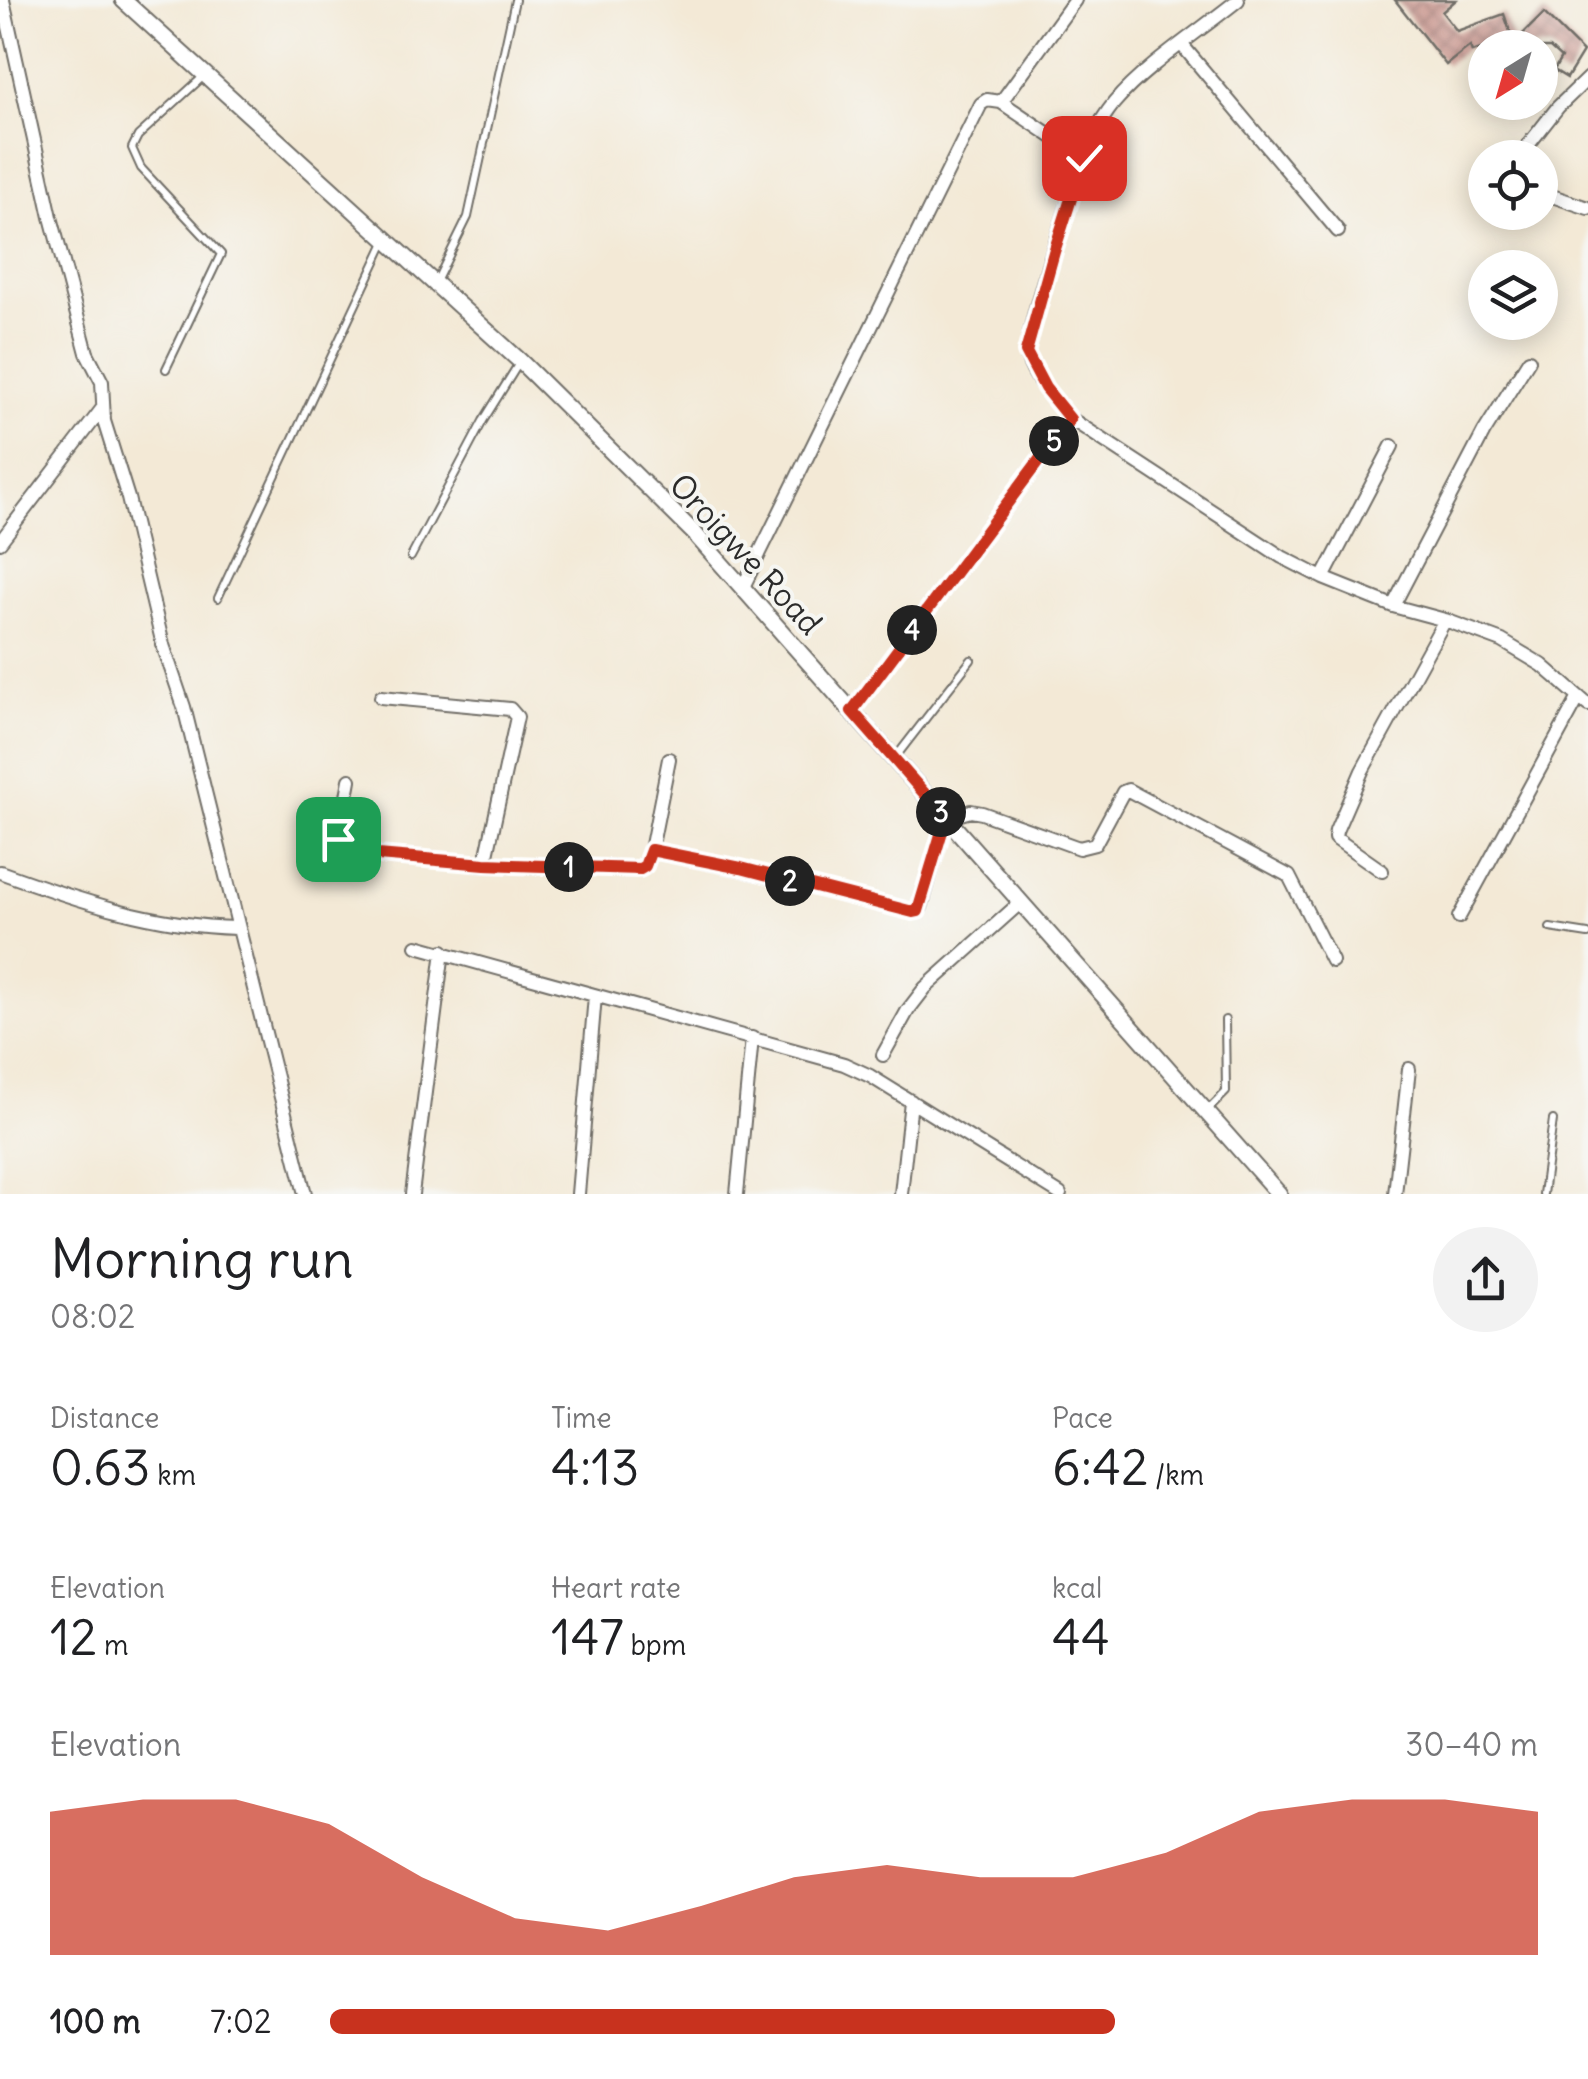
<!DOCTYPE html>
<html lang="en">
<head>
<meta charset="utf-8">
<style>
	:root { --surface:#fff; --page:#f2f2f2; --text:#202124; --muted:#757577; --accent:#c8321e }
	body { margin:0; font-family:Delius,sans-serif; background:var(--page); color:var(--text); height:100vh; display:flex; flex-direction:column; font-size:38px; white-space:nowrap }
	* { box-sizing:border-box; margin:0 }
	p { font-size:32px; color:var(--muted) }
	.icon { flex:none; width:55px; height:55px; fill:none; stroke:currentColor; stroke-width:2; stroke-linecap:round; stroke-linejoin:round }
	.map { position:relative; height:1194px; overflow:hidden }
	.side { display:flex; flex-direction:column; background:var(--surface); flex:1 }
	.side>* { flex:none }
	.needle { width:65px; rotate:217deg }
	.buttons { position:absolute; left:1468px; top:30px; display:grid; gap:20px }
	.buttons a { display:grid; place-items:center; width:90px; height:90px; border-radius:50%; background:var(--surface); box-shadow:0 5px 25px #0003; font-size:50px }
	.pin { position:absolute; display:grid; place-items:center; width:85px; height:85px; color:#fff; margin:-42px; border-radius:20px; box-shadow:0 5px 15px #0006 }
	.km { position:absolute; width:50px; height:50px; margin:-25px; border-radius:50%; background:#222; color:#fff; font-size:28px; line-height:50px; text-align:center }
	.round { display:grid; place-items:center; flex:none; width:105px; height:105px; border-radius:52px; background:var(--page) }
	.headline { display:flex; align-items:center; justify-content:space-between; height:170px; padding:0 50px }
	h1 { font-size:55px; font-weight:600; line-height:75px }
	.metrics { display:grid; grid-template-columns:repeat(3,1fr); gap:15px; height:170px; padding:10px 50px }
	.metrics div { display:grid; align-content:center }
	.metrics b { font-size:50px; font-weight:600 }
	.metrics small { font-size:28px; font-weight:400 }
	.metrics p { font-size:28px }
	.chart { height:280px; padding:20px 50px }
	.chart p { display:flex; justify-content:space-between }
	.chart svg { width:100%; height:180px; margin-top:10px; fill:var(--accent); opacity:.7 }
	ul { padding:0 50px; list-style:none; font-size:32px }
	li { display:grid; grid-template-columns:160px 120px 1fr; align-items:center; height:75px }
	li i { height:25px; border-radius:12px; background:var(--accent) }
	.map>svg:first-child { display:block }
</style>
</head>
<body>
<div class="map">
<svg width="1588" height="1194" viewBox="0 0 1588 1194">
	<defs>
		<pattern id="building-cross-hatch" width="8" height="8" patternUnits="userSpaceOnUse" patternTransform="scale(2.5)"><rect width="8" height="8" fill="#ca9890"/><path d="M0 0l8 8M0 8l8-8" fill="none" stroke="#a47c76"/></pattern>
	</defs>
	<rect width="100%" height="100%" fill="#f6f6f2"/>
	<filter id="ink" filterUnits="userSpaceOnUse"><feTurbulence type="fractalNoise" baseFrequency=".01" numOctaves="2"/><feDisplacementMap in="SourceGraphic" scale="20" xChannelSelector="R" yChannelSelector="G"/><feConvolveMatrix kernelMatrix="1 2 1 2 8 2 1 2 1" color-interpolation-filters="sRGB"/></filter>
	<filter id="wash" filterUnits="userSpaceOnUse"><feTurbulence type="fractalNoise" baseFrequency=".0048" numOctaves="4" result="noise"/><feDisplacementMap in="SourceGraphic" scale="40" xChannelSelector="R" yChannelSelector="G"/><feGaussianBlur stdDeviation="2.25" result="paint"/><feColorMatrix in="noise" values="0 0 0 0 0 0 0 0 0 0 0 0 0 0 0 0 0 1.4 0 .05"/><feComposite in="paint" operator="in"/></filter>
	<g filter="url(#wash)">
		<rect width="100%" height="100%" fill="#f3e9d6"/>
		<g id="blocks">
			<path fill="url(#building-cross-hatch)" d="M 1395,0 L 1456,0 L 1442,12 L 1457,31 L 1504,14 L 1514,43 L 1544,13 L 1583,52 L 1567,78 L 1554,70 L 1561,58 L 1550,48 L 1484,48 L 1472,52 L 1470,46 L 1446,65 Z"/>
		</g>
	</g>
	<g filter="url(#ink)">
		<use href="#blocks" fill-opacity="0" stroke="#716e67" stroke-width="2.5"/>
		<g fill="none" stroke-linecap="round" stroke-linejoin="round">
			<defs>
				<path id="service" d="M 436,282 L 468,217 L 515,0
					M 166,369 L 221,254 L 141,168 L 132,148 L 138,136 L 205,75
					M 411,557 L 483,421 L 519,363
					M 218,598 L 386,240
					M 895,758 L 971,660
					M 1550,928 L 1588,934
					M 1205,1113 L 1226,1092 L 1225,1020
					M 1543,1194 L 1553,1120"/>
				<path id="minor" d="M 3,0 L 51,217 L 87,353 L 102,382 L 104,421 L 128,498 L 163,645 L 184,707 L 305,1194
					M 1238,0 C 1201,30 1143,68 1114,103 C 1106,113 1099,124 1093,136 C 1081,160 1022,339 1027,356 C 1034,379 1055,401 1071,419 L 1282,557 L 1323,578 L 1393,606 L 1445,620 L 1502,641 L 1542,665 L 1588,705
					M 1182,45 L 1338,231
					M 1001,102 L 1075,0
					M 1518,158 L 1558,107 L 1588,78
					M 1540,192 L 1588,208
					M 0,542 L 102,409
					M 1323,578 L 1392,446
					M 743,587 L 981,104 L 987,100 L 1001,102 L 1084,158
					M 1393,606 L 1484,432 L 1529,360
					M 381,697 L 510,709 L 517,717 L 485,864
					M 851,711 L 1071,419
					M 350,780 L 339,839 L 347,848 L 366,854 L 485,864 L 640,869 L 645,866 L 651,850 L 741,869 L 913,912 L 921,907 L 946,818 L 971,811 L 982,813 L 1079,848 L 1095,844 L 1123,792 L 1128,790 L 1289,876 L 1332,961
					M 651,850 L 669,759
					M 1382,871 L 1335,838 L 1336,831 L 1362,771 L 1445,620
					M 0,872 C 77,900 154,926 236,928
					M 1459,917 L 1579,697
					M 417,946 L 844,1064 L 870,1076 L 1060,1194
					M 883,1055 L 908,1010 L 925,988 L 1020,903
					M 412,1194 L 443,951
					M 578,1194 L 595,996
					M 737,1194 L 752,1038
					M 901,1194 L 911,1101
					M 1395,1194 L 1409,1069"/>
				<path id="tertiary" d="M 123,0 L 520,361 L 694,533 L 1279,1194"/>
			</defs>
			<use href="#service" stroke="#716e67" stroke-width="10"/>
			<use href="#minor" stroke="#716e67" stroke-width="16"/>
			<use href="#tertiary" stroke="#716e67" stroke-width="19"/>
			<use href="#service" stroke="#fff" stroke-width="6"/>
			<use href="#minor" stroke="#fff" stroke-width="12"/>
			<use href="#tertiary" stroke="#fff" stroke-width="15"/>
		</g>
	</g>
	<g fill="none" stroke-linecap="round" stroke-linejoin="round" filter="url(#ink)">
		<defs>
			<path id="route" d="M 338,839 L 346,848 L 366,854 L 485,864 L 640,869 L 645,866 L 651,850 L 741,868 L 913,912 L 918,911 L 946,818 L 852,711 L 1070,419 L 1045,388 L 1026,352 L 1054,252 L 1084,158"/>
		</defs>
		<use href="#route" stroke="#fff" stroke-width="20"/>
		<use href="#route" stroke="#c8321e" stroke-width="12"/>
	</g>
	<g text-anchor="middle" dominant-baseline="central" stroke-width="8" stroke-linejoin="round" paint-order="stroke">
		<g font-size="32" fill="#2b2b2b" stroke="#f6f6f2">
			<text transform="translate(746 554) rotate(47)">Oroigwe Road</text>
		</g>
	</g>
</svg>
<div class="buttons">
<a><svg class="needle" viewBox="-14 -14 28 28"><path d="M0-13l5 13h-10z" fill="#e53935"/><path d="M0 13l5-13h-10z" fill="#757577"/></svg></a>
<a><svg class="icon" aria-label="locate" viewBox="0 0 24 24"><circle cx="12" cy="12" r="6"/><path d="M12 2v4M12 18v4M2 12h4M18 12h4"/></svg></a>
<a><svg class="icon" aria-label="layers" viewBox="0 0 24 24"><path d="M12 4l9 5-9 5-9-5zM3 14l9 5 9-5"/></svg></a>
</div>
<div class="pin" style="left:338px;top:839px;background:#1e9e55"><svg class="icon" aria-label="arrive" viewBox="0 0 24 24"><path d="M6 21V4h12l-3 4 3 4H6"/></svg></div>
<div class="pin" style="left:1084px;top:158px;background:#d93025"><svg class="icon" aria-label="check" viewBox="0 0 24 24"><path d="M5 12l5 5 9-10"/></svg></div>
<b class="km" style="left:569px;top:867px">1</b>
<b class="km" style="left:790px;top:881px">2</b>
<b class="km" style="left:941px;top:812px">3</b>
<b class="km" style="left:912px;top:630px">4</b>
<b class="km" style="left:1054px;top:441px">5</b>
</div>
<section class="side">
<div class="headline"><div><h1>Morning run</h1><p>08:02</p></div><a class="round"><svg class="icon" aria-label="share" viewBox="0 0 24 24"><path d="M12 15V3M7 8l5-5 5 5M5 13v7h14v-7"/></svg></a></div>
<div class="metrics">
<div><p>Distance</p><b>0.63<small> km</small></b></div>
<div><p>Time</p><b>4:13</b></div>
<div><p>Pace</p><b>6:42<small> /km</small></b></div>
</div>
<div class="metrics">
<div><p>Elevation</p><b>12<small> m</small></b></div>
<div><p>Heart rate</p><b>147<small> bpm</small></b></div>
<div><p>kcal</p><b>44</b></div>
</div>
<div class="chart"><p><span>Elevation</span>30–40 m</p>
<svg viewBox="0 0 160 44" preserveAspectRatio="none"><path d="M0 44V9L10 6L20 6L30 12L40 25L50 35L60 38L70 32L80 25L90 22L100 25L110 25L120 19L130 9L140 6L150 6L160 9V44z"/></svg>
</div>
<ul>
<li><b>100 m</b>7:02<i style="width:65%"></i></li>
</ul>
</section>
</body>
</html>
